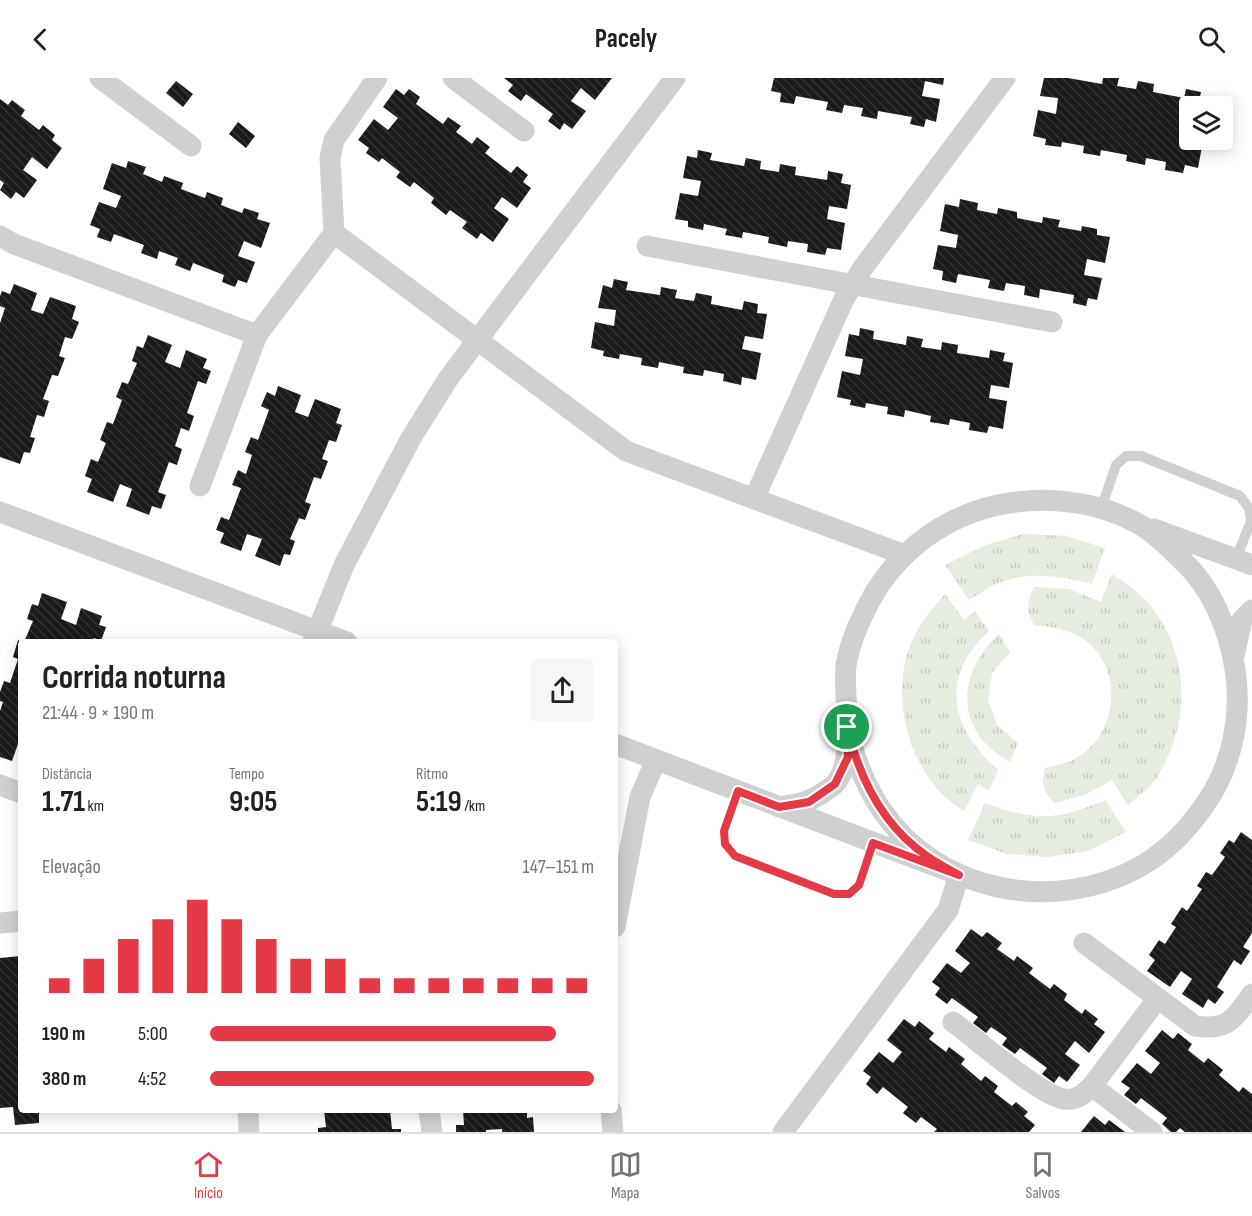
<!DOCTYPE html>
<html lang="pt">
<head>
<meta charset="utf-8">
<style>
	:root { --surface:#fff; --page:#f6f6f6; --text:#202124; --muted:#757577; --line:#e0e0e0; --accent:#e63946 }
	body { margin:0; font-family:"Sofia Sans Condensed",sans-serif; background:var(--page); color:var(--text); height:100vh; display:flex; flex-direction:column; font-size:22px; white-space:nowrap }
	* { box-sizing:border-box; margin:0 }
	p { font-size:20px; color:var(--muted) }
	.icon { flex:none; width:33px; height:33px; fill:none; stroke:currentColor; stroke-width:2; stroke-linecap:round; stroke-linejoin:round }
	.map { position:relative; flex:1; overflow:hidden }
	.panel { position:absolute; left:18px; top:561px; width:600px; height:474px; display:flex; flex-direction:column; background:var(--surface); border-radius:6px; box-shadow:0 3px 15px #0003 }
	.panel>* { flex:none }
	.buttons { position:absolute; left:1179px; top:18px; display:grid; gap:12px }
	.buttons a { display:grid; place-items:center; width:54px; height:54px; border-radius:6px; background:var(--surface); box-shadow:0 3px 15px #0003; font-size:30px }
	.pin { position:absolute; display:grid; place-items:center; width:51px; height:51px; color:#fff; margin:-26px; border:3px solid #fff; border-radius:50%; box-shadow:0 2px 6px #0007 }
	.round { display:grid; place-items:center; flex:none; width:63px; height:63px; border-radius:6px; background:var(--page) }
	.summary { display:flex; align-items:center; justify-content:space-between; height:102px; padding:0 24px }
	h1 { font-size:33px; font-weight:700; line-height:45px }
	.stats { display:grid; grid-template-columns:repeat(3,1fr); gap:9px; height:102px; padding:6px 24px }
	.stats div { display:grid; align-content:center }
	.stats b { font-size:30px; font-weight:700 }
	.stats small { font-size:16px; font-weight:400 }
	.stats p { font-size:16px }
	.chart { height:168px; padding:12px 24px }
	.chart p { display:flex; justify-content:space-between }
	.chart svg { width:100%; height:108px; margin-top:6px; stroke:var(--accent); stroke-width:6 }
	ul { padding:0 24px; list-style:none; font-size:20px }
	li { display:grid; grid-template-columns:96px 72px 1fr; align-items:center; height:45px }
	li i { height:15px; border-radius:8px; background:var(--accent) }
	header { display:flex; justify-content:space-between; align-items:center; height:78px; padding:0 24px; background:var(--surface); font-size:27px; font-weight:700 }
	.dock { display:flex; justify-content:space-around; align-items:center; height:84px; border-top:2px solid var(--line); background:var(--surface); font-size:16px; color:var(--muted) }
	.dock a { display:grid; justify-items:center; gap:3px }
	.dock .selected { color:var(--accent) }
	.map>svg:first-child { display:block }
</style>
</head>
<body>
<header><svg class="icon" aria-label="back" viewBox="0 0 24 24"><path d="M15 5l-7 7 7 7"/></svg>Pacely<svg class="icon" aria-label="search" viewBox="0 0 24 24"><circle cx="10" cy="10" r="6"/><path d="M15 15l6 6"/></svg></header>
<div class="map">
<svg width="1252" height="1054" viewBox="0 0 1252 1054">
	<defs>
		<pattern id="grass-tufts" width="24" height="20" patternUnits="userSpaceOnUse" patternTransform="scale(1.5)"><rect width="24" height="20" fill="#e6ecdf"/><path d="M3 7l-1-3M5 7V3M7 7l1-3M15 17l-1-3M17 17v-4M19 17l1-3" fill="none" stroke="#c6cbc0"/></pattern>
		<pattern id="building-back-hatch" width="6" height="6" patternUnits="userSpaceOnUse" patternTransform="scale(1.5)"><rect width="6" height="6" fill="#1a1a1a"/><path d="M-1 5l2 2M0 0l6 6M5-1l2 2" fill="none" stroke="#333"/></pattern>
	</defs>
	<rect width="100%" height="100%" fill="#fff"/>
	<path fill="url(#grass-tufts)" d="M 1023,456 L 1066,458 L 1105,470 L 1092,506 C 1061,498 1029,493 998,505 C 988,509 978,517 969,522 L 945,487 L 983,468 Z
		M 1112,496 C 1121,502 1130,508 1138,515 C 1191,563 1194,645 1155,702 C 1148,711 1137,719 1128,727 L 1112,702 L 1085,717 L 1055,725 C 1043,714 1041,705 1045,690 C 1053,688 1064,686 1071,683 C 1117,661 1126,594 1086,563 C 1070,551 1053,549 1034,547 C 1026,532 1027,524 1034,509 L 1069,511 L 1101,524 Z
		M 945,516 L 964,542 L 975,533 L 989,553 C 939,599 950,650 998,692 L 989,713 L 978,706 L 964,733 C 956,727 946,721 939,713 C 905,676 892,613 911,565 C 919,546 932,531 945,516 Z
		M 999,556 L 1010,574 L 992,595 L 988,622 L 997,647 L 1018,665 L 1010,684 C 955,654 955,597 999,556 Z
		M 1105,722 L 1126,754 L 1088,773 L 1048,779 L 1007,776 L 968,762 L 985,725 C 1034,743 1057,743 1105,722 Z"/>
	<path fill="url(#building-back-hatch)" d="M 504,0 L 612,0 L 595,22 L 581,10 L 571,23 L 586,33 L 572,51 L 564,45 L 560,52 L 548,43 L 553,36 L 526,16 L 521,23 L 508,13 L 513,7 Z
		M 774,0 L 944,0 L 943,7 L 925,3 L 922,18 L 940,21 L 936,44 L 926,41 L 924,49 L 910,46 L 912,39 L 878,33 L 877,41 L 861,38 L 863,30 L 844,27 L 842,35 L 826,32 L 828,24 L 796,18 L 794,26 L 780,24 L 781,15 L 771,13 Z
		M 1044,0 L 1068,0 L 1102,6 L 1103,0 L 1119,0 L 1117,8 L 1136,11 L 1138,3 L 1154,6 L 1153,14 L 1184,20 L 1186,11 L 1201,14 L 1199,23 L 1209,25 L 1209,28 L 1190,28 L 1190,46 L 1187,45 L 1185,59 L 1203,63 L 1198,90 L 1185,87 L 1183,95 L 1165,92 L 1166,84 L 1146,80 L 1145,87 L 1126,83 L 1127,77 L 1101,72 L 1100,78 L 1083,75 L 1084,68 L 1062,64 L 1061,69 L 1045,67 L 1046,61 L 1033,58 L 1038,32 L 1056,36 L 1058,20 L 1040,18 Z
		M 176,3 L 193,16 L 183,29 L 166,15 Z
		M 396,11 L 404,17 L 409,11 L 420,19 L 416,26 L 443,46 L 448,39 L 461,48 L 456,54 L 472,66 L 477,59 L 490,69 L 485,75 L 511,95 L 517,88 L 528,97 L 523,104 L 531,110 L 517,130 L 502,119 L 494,130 L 509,141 L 493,164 L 481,155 L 477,161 L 462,150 L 467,144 L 450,132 L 446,137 L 431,125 L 434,120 L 414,104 L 410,109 L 396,99 L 400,94 L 382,80 L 379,84 L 366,75 L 369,70 L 358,62 L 374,41 L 388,52 L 398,40 L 383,29 Z
		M 0,21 L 8,27 L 12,22 L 25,32 L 21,38 L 39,52 L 43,47 L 55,57 L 52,62 L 62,70 L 47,91 L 32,79 L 23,92 L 37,102 L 24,120 L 16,114 L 11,121 L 0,112 L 4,105 L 0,102 Z
		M 238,44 L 255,58 L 246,70 L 229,56 Z
		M 698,72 L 712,75 L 710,82 L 744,88 L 746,80 L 761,83 L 760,91 L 779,94 L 780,86 L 796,89 L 795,97 L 827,102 L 828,93 L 843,96 L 841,105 L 851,107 L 847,131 L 829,128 L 827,141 L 845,145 L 841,172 L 827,170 L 825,177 L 807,174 L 808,166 L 788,163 L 787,169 L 768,165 L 769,159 L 743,154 L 742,160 L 725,157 L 727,151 L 704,146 L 703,152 L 688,149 L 688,143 L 675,141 L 680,115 L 698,118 L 701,103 L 683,100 L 687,78 L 697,80 Z
		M 128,83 L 146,89 L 143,96 L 162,104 L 164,98 L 183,105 L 181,111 L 205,120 L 207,114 L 223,120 L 221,127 L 242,135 L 244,130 L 259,135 L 257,141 L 270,145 L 261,170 L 244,163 L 238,178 L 255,184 L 247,205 L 238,202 L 235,209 L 222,204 L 224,197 L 193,185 L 190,193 L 175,187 L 178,180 L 159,173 L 157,181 L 141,175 L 144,167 L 114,156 L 111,164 L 97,159 L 100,151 L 90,147 L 99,124 L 116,130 L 121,118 L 103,111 L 112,85 L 126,90 Z
		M 960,121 L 978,125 L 977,132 L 997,136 L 998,130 L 1017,134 L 1017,140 L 1042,145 L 1043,139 L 1060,142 L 1058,149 L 1081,153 L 1082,148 L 1097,151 L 1097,157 L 1110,159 L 1105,185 L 1087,181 L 1084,197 L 1102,200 L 1097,222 L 1088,220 L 1086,228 L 1073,225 L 1074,217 L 1040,211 L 1039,220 L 1024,217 L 1025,208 L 1006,205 L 1004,213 L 988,210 L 990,202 L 958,196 L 956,205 L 942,202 L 943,193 L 933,191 L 938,167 L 956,170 L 958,157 L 940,153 L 945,126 L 959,129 Z
		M 614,201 L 628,204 L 626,212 L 660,217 L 661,209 L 677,212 L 675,220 L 694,223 L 696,215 L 712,218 L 711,226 L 742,232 L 744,223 L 758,226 L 757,235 L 767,236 L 763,261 L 745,258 L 742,271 L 761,275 L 756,302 L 742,299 L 741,307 L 723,303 L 724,296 L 704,292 L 703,298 L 683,295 L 684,289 L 659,284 L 658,290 L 641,287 L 642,280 L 620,276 L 619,281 L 603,278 L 604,273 L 591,270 L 595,244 L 614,248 L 616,232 L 598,230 L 603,207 L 612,210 Z
		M 14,206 L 37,215 L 31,232 L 43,236 L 50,219 L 76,228 L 72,241 L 79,244 L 72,261 L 65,259 L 59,278 L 65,280 L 58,298 L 52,297 L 43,321 L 49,323 L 44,339 L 37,337 L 30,359 L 35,360 L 30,375 L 24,374 L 20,386 L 0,379 L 0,245 L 5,230 L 0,228 L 0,218 L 2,213 L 10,216 Z
		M 860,250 L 874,253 L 873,261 L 906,267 L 907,258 L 923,261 L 921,269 L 941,272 L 942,264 L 958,267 L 957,275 L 989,280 L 990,272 L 1005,275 L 1003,283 L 1013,285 L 1009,310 L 991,307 L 989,320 L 1007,323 L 1003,351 L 989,348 L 987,355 L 969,352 L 970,345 L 950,341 L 949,347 L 930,344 L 931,338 L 905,332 L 904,339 L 887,336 L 888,329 L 866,325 L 865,330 L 850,327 L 851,322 L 837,319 L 842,293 L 860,297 L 863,281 L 845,278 L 849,256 L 859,258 Z
		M 148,257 L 172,267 L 165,284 L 180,290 L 186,272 L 207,281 L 203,290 L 211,293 L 206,306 L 198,303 L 187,335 L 194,338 L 189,353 L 181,350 L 175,368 L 182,371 L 177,387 L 169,384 L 158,414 L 166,417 L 161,431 L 152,428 L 149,437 L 126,428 L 132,411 L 120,406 L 113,424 L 87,414 L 92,401 L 85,398 L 91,381 L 98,384 L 106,365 L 100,362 L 107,344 L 113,346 L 122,322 L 116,319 L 122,304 L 128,306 L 137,285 L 132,283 L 137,268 L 143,270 Z
		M 278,308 L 301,317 L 295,334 L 308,339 L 315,321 L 341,331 L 336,345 L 342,347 L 336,364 L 329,362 L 322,381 L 328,383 L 321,401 L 314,399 L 305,424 L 311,426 L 305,442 L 299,440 L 290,461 L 295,463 L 290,477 L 284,476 L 280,488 L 255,478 L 262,461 L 247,456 L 241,473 L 220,465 L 224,455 L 216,452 L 221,439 L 229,442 L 241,410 L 232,407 L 238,392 L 246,396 L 252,377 L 245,374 L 251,359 L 258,362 L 269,332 L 261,328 L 267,314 L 275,318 Z
		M 42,515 L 67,524 L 61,541 L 76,547 L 81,530 L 102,538 L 99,547 L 106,549 L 101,563 L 94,560 L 93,564 L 24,564 L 33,543 L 27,541 L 32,526 L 38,528 Z
		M 18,562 L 21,564 L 21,667 L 18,666 L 12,683 L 0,679 L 0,633 L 3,624 L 0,623 L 0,614 L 4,603 L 10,605 L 18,581 L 13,579 Z
		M 1241,754 L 1252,762 L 1252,855 L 1243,869 L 1250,873 L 1241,887 L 1234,882 L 1217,909 L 1224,914 L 1215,926 L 1208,921 L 1203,930 L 1182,916 L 1192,901 L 1181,893 L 1170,909 L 1147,893 L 1155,882 L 1149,877 L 1159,862 L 1165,866 L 1176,849 L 1171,846 L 1182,829 L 1187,833 L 1202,811 L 1197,808 L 1206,794 L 1212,797 L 1225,779 L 1220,775 L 1229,762 L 1234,765 Z
		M 971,851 L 982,859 L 987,854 L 1002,865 L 997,871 L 1014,883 L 1017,878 L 1033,890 L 1029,895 L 1050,911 L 1054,906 L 1067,916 L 1064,922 L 1082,936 L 1085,931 L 1098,941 L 1094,946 L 1105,954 L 1089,975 L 1075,963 L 1065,976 L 1080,987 L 1067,1004 L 1059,998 L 1054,1005 L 1042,996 L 1047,990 L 1020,970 L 1015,976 L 1002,967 L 1007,960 L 991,949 L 986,955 L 973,945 L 978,939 L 952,920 L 947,926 L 935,917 L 940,910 L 932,904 L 947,885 L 961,895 L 970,885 L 955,873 Z
		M 21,878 L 21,1032 L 47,1032 L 47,1034 L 39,1034 L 39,1045 L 15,1047 L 13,1029 L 0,1030 L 0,880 Z
		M 904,941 L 915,949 L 919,943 L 934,955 L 929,961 L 946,974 L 949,969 L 965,981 L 961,986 L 981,1003 L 985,998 L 998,1008 L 994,1014 L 1012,1028 L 1016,1024 L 1028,1034 L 1024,1038 L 1035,1047 L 1029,1054 L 934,1054 L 937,1051 L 921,1039 L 916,1045 L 903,1035 L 908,1029 L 883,1009 L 877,1016 L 866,1006 L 871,999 L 863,993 L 879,974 L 893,985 L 902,974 L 887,962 Z
		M 1162,952 L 1173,961 L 1178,955 L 1192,966 L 1188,972 L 1204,985 L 1208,980 L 1223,992 L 1219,997 L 1239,1014 L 1243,1009 L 1252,1016 L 1252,1054 L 1185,1054 L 1180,1050 L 1176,1054 L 1171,1054 L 1162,1046 L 1167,1040 L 1141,1020 L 1136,1026 L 1124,1017 L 1130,1010 L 1121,1004 L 1137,985 L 1151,996 L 1160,985 L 1145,973 Z
		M 324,1032 L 390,1032 L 392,1051 L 401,1051 L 401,1054 L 318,1054 L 318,1050 L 326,1049 Z
		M 463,1032 L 527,1032 L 527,1040 L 533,1039 L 534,1054 L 502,1054 L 502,1051 L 486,1052 L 486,1054 L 456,1054 L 456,1047 L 464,1047 Z
		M 1094,1038 L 1105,1047 L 1109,1042 L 1125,1054 L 1081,1054 Z"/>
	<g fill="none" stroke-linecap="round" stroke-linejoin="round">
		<path stroke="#d0d0d0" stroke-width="10" d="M 1101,431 L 1116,387 L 1126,378 L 1141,378 L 1240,418 L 1249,430 L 1251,443 L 1236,481
			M 738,713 L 724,753 L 725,766 L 735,778 L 834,816 L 849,816 L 859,807 L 873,765"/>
		<path stroke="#d0d0d0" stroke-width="21" d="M 100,0 L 191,68
			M 453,0 L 524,53
			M 334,155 L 626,373 L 905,477
			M 0,158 L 14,166 L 257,257
			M 647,168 L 1052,244
			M 200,408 L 257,257 L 334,155 L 330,80 L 334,62 L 377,0
			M 754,421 L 844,221 L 862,191 L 1005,0
			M 0,434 L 347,564
			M 1154,451 L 1252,487
			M 313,564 L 344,487 L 411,360 L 448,301 L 675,0
			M 1234,578 L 1242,542 L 1252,532
			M 615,666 L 959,797 L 948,832 L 783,1054
			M 0,707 L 21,715
			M 779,729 C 798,726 808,725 824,714 C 827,711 832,710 835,706 C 858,679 842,621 846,587 C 849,569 856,551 864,535 C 892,474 949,432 1016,424 C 1056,419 1099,425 1135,444 C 1153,453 1168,469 1183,483 C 1212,510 1229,552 1235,591 C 1242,636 1233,684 1208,722 C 1191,748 1169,772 1141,788 C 1055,837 937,815 881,731 C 864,706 854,678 847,649
			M 0,845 L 21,843
			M 615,849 L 640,719 L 656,682
			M 1084,865 L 1195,948 C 1228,953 1234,941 1252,916
			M 953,944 C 975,960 1041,1018 1064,1021 C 1076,1023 1084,1016 1092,1008 L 1158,920
			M 1092,1008 L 1152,1054
			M 248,1032 L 249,1054
			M 429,1032 L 432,1054
			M 611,1032 L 613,1054"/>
	</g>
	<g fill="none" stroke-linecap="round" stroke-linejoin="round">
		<defs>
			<path id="route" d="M 847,649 C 859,699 883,748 927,778 C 937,785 948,791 959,797 L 873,765 L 859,807 L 849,816 L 834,816 L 735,778 L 725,766 L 724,753 L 738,713 L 779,729 L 809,724 L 835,706 L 848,679 Z"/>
		</defs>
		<use href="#route" stroke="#fff" stroke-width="12"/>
		<use href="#route" stroke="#e63946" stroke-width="8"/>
	</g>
</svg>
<div class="buttons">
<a><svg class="icon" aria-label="layers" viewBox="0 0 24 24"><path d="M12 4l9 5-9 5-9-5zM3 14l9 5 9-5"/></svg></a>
</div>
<div class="pin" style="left:847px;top:649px;background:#1e9e55"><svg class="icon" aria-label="arrive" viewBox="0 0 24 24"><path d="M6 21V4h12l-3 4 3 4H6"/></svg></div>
<section class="panel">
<div class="summary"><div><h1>Corrida noturna</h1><p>21:44 · 9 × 190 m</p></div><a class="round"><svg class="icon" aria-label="share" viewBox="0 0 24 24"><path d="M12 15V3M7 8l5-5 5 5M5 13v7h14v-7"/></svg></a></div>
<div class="stats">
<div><p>Distância</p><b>1.71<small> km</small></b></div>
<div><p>Tempo</p><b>9:05</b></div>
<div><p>Ritmo</p><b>5:19<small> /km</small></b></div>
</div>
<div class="chart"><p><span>Elevação</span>147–151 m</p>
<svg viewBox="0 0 160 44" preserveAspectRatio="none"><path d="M5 44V38M15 44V30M25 44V22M35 44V14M45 44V6M55 44V14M65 44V22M75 44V30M85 44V30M95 44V38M105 44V38M115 44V38M125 44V38M135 44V38M145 44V38M155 44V38"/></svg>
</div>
<ul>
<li><b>190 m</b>5:00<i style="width:90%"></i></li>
<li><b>380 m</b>4:52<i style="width:100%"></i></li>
</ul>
</section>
</div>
<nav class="dock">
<a class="selected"><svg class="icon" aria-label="home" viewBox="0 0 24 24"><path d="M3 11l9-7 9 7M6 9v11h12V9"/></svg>Início</a>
<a><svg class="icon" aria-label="map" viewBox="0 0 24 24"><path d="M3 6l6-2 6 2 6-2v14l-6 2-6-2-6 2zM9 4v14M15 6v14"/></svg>Mapa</a>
<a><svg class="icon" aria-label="saved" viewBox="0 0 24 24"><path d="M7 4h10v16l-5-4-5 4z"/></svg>Salvos</a>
</nav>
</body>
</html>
